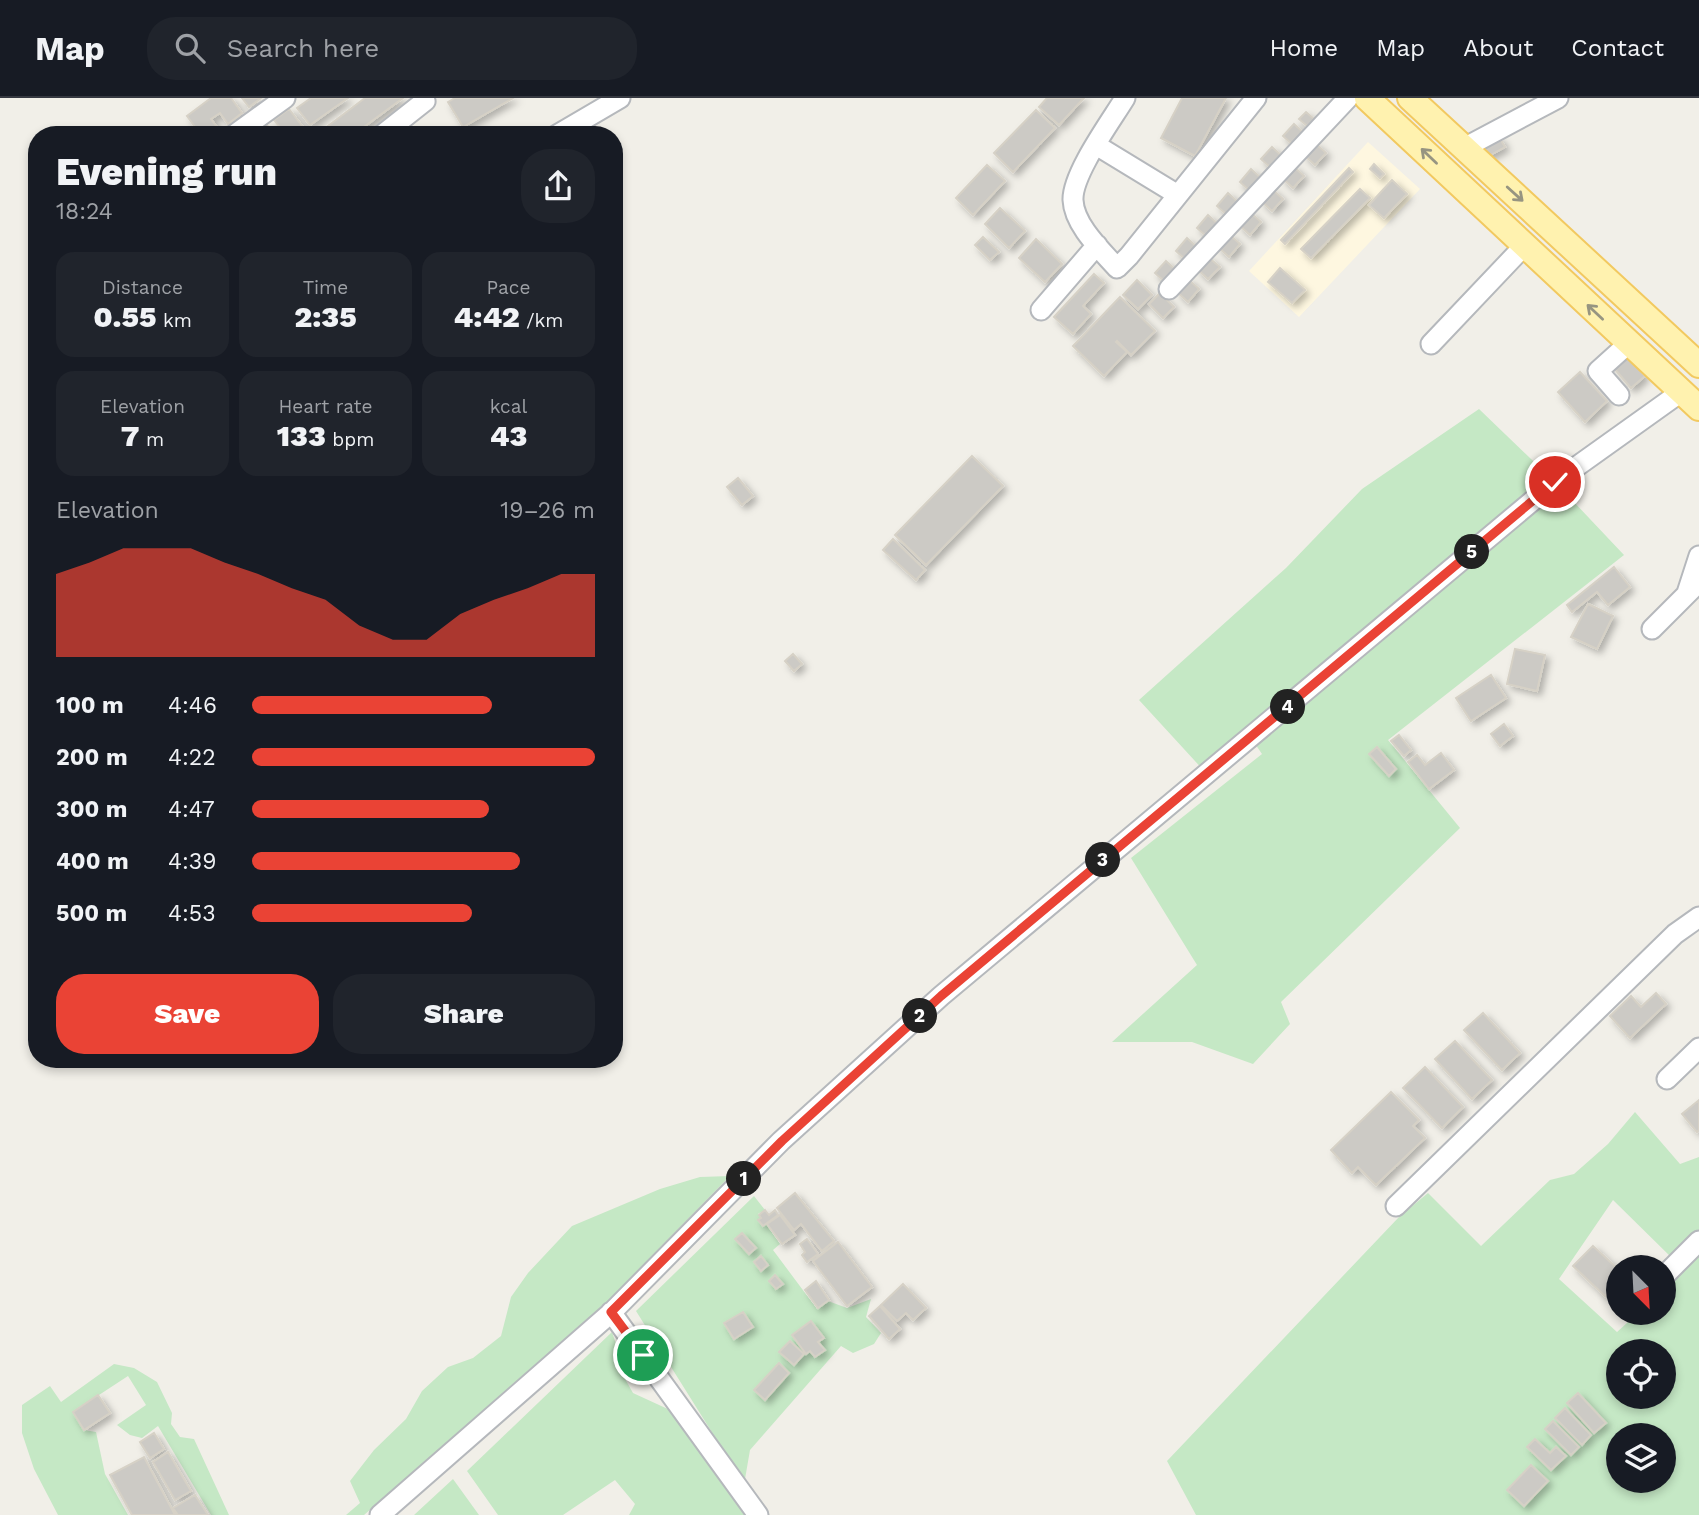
<!DOCTYPE html>
<html lang="en">
<head>
<meta charset="utf-8">
<style>
	:root { --surface:#171b24; --page:#20242c; --text:#f1f3f6; --muted:#9ea1a6; --line:#363941; --accent:#ea4335 }
	body { margin:0; font-family:"Work Sans",sans-serif; background:var(--page); color:var(--text); height:100vh; display:flex; flex-direction:column; font-size:26px; white-space:nowrap }
	* { box-sizing:border-box; margin:0 }
	p { font-size:23px; color:var(--muted) }
	.icon { flex:none; width:38px; height:38px; fill:none; stroke:currentColor; stroke-width:2; stroke-linecap:round; stroke-linejoin:round }
	.map { position:relative; flex:1; overflow:hidden }
	.drawer { position:absolute; left:28px; top:28px; width:595px; height:942px; display:flex; flex-direction:column; background:var(--surface); border-radius:28px; box-shadow:0 4px 10px #0003 }
	.drawer>* { flex:none }
	.needle { width:46px; rotate:156deg }
	.controls { position:absolute; left:1606px; top:1157px; display:grid; gap:14px }
	.controls a { display:grid; place-items:center; width:70px; height:70px; border-radius:50%; background:var(--surface); box-shadow:0 4px 10px #0003; font-size:35px }
	.pin { position:absolute; display:grid; place-items:center; width:60px; height:60px; color:#fff; margin:-30px; border:4px solid #fff; border-radius:50%; box-shadow:0 2px 7px #0007 }
	.km { position:absolute; width:35px; height:35px; margin:-18px; border-radius:50%; background:#222; color:#fff; font-size:19px; line-height:35px; text-align:center }
	.round { display:grid; place-items:center; flex:none; width:74px; height:74px; border-radius:28px; background:var(--page) }
	.headline { display:flex; align-items:center; justify-content:space-between; height:119px; padding:0 28px }
	h1 { font-size:38px; font-weight:800; line-height:52px }
	.metrics { display:grid; grid-template-columns:repeat(3,1fr); gap:10px; height:119px; padding:7px 28px }
	.metrics div { display:grid; align-content:center; border-radius:18px; background:var(--page); text-align:center }
	.metrics b { font-size:30px; font-weight:800 }
	.metrics small { font-size:19px; font-weight:400 }
	.metrics p { font-size:19px }
	.chart { height:196px; padding:14px 28px }
	.chart p { display:flex; justify-content:space-between }
	.chart svg { width:100%; height:126px; margin-top:7px; fill:var(--accent); opacity:.7 }
	.button { display:flex; gap:14px; margin-top:auto; padding:14px 28px }
	.button a { flex:1; height:80px; border-radius:28px; background:var(--accent); color:#fff; font-size:28px; font-weight:800; line-height:80px; text-align:center }
	.button a+a { background:var(--page); color:var(--text) }
	ul { padding:0 28px; list-style:none; font-size:23px }
	li { display:grid; grid-template-columns:112px 84px 1fr; align-items:center; height:52px }
	li i { height:18px; border-radius:9px; background:var(--accent) }
	header { display:flex; align-items:center; gap:42px; box-sizing:border-box; height:98px; padding:0 35px; background:var(--surface); border-bottom:2px solid var(--line) }
	header strong { font-size:33px }
	nav { display:flex; gap:38px; margin-inline-start:auto; font-size:24px }
	.search { width:490px; height:63px; background:var(--page); display:flex; align-items:center; gap:18px; box-sizing:border-box; padding:0 24px; border-radius:28px; color:var(--muted); font-size:26px }
	.map>svg:first-child { display:block }
</style>
</head>
<body>
<header>
<strong>Map</strong>
<div class="search"><svg class="icon" aria-label="search" viewBox="0 0 24 24"><circle cx="10" cy="10" r="6"/><path d="M15 15l6 6"/></svg>Search here</div>
<nav><a>Home</a><a>Map</a><a>About</a><a>Contact</a></nav>
</header>
<div class="map">
<svg width="1699" height="1417" viewBox="0 0 1699 1417">
	<defs>
		<filter id="shadow"><feDropShadow dx="4" dy="4" stdDeviation="3.5" flood-color="#0004"/></filter>
	</defs>
	<rect width="100%" height="100%" fill="#f1efe8"/>
	<path fill="#fef7e0" d="M 1368,44 L 1420,91 L 1299,219 L 1249,173 Z"/>
	<path fill="#c5e8c5" fill-rule="evenodd" d="M 1479,311 L 1555,384 L 1624,457 L 1388,642 L 1460,730 L 1281,904 L 1290,926 L 1253,966 L 1192,944 L 1112,944 L 1197,867 L 1131,760 L 1262,656 L 1251,640 L 1206,675 L 1139,602 L 1286,470 L 1362,391 Z
		M 1635,1014 L 1680,1066 L 1699,1059 L 1699,1139 L 1675,1163 L 1613,1102 L 1559,1181 L 1617,1234 L 1638,1215 L 1664,1214 L 1664,1190 L 1699,1157 L 1699,1417 L 1196,1417 L 1167,1363 L 1399,1119 L 1428,1095 L 1481,1148 L 1550,1082 L 1574,1076 L 1608,1046 ZM 1619,1253 L 1664,1253 L 1664,1298 L 1619,1298 ZM 1619,1337 L 1664,1337 L 1664,1382 L 1619,1382 Z
		M 730,1078 L 594,1217 L 364,1417 L 346,1417 L 360,1405 L 350,1383 L 374,1352 L 406,1321 L 422,1293 L 448,1269 L 473,1260 L 501,1238 L 511,1199 L 528,1175 L 572,1128 L 660,1091 L 700,1079 Z
		M 754,1098 L 765,1112 L 758,1116 L 761,1120 L 758,1122 L 762,1128 L 766,1126 L 780,1146 L 773,1152 L 817,1211 L 828,1203 L 847,1210 L 871,1201 L 866,1219 L 881,1235 L 874,1246 L 853,1255 L 841,1248 L 750,1352 L 745,1381 L 718,1344 L 636,1213 Z
		M 612,1234 L 619,1255 L 620,1272 L 633,1295 L 683,1318 L 751,1417 L 629,1417 L 635,1406 L 615,1382 L 563,1417 L 498,1417 L 467,1373 Z
		M 114,1266 L 134,1270 L 157,1284 L 172,1315 L 171,1326 L 180,1339 L 194,1341 L 229,1417 L 211,1417 L 158,1328 L 142,1340 L 130,1337 L 117,1327 L 146,1307 L 128,1278 L 73,1314 L 84,1332 L 96,1334 L 105,1376 L 128,1417 L 58,1417 L 34,1371 L 22,1335 L 22,1307 L 50,1288 L 61,1304 Z
		M 453,1381 L 479,1417 L 414,1417 Z"/>
	<path fill="#cccac5" stroke="#d6d1c6" stroke-width="2" filter="url(#shadow)" d="M 211,0 L 231,0 L 242,15 L 228,26 L 220,15 L 211,21 L 219,32 L 213,37 L 201,37 L 187,18 Z
		M 242,0 L 261,0 L 249,9 Z
		M 311,0 L 348,0 L 310,27 L 297,10 Z
		M 365,0 L 403,0 L 353,37 L 316,37 Z
		M 455,0 L 513,0 L 463,29 L 448,4 Z
		M 1047,0 L 1084,0 L 1059,27 L 1039,9 Z
		M 1182,0 L 1226,0 L 1195,58 L 1161,40 Z
		M 289,11 L 306,33 L 300,37 L 276,37 L 282,32 L 274,22 Z
		M 1036,12 L 1055,30 L 1013,74 L 994,55 Z
		M 1306,14 L 1314,21 L 1307,28 L 1299,21 Z
		M 1294,26 L 1305,36 L 1294,48 L 1283,38 Z
		M 267,27 L 275,37 L 255,37 Z
		M 1499,39 L 1505,49 L 1487,59 L 1481,49 Z
		M 1315,45 L 1326,55 L 1315,67 L 1304,57 Z
		M 1272,49 L 1283,59 L 1272,71 L 1261,61 Z
		M 1374,66 L 1384,76 L 1380,80 L 1370,71 Z
		M 987,67 L 1005,83 L 973,117 L 956,100 Z
		M 1293,68 L 1304,78 L 1293,90 L 1282,80 Z
		M 1349,70 L 1353,74 L 1285,146 L 1281,142 Z
		M 1251,71 L 1262,81 L 1251,94 L 1240,84 Z
		M 1392,82 L 1407,96 L 1384,120 L 1369,107 Z
		M 1272,91 L 1283,101 L 1272,113 L 1261,103 Z
		M 1360,91 L 1370,100 L 1311,160 L 1301,151 Z
		M 1228,95 L 1239,105 L 1228,118 L 1217,108 Z
		M 1000,110 L 1025,133 L 1009,150 L 985,126 Z
		M 1250,114 L 1261,124 L 1250,137 L 1239,127 Z
		M 1208,117 L 1219,127 L 1208,140 L 1197,130 Z
		M 1229,136 L 1240,146 L 1229,159 L 1218,149 Z
		M 983,139 L 999,154 L 990,162 L 975,147 Z
		M 1187,140 L 1198,150 L 1187,163 L 1176,153 Z
		M 1036,141 L 1062,166 L 1045,184 L 1019,160 Z
		M 1208,159 L 1220,169 L 1208,181 L 1197,171 Z
		M 1166,163 L 1177,173 L 1166,185 L 1155,175 Z
		M 1280,170 L 1305,192 L 1292,205 L 1268,184 Z
		M 1094,176 L 1104,185 L 1083,208 L 1091,216 L 1073,236 L 1054,219 Z
		M 1188,181 L 1199,191 L 1188,204 L 1177,194 Z
		M 1137,182 L 1152,197 L 1138,211 L 1123,197 Z
		M 1160,195 L 1174,209 L 1163,220 L 1149,206 Z
		M 1120,199 L 1155,233 L 1131,257 L 1117,243 L 1116,244 L 1127,254 L 1104,278 L 1073,248 Z
		M 1627,257 L 1645,278 L 1631,290 L 1613,269 Z
		M 1580,274 L 1607,303 L 1585,324 L 1558,294 Z
		M 972,358 L 1003,388 L 926,467 L 895,437 Z
		M 738,380 L 753,398 L 742,407 L 727,389 Z
		M 893,441 L 925,472 L 916,482 L 883,452 Z
		M 1614,469 L 1630,489 L 1608,507 L 1597,494 L 1572,514 L 1567,507 Z
		M 1588,506 L 1613,518 L 1597,551 L 1571,539 Z
		M 1515,551 L 1545,557 L 1537,593 L 1507,586 Z
		M 793,556 L 802,566 L 794,573 L 785,563 Z
		M 1491,577 L 1506,600 L 1471,623 L 1456,600 Z
		M 1504,626 L 1513,638 L 1500,648 L 1491,636 Z
		M 1399,637 L 1411,652 L 1404,658 L 1391,643 Z
		M 1377,649 L 1396,671 L 1389,678 L 1369,656 Z
		M 1441,655 L 1454,672 L 1429,691 L 1408,664 L 1417,657 L 1425,667 Z
		M 1656,895 L 1666,906 L 1630,940 L 1610,918 L 1631,898 L 1641,909 Z
		M 1483,915 L 1520,955 L 1502,972 L 1464,932 Z
		M 1455,943 L 1492,982 L 1472,1001 L 1435,961 Z
		M 1425,969 L 1463,1009 L 1442,1030 L 1403,990 Z
		M 1391,994 L 1419,1022 L 1413,1028 L 1425,1040 L 1376,1087 L 1358,1069 L 1352,1075 L 1331,1052 Z
		M 1699,1002 L 1699,1032 L 1697,1034 L 1682,1016 Z
		M 795,1095 L 834,1143 L 822,1153 L 801,1126 L 794,1132 L 777,1110 Z
		M 765,1112 L 769,1117 L 775,1112 L 778,1117 L 763,1128 L 758,1122 L 761,1120 L 759,1117 Z
		M 780,1117 L 795,1137 L 782,1146 L 767,1126 Z
		M 742,1135 L 756,1150 L 749,1156 L 735,1141 Z
		M 807,1141 L 818,1156 L 807,1164 L 802,1157 L 805,1154 L 800,1146 Z
		M 838,1144 L 872,1189 L 847,1208 L 813,1163 Z
		M 1593,1148 L 1619,1172 L 1619,1184 L 1605,1198 L 1573,1168 Z
		M 761,1158 L 768,1167 L 761,1173 L 754,1164 Z
		M 775,1177 L 783,1186 L 776,1191 L 769,1183 Z
		M 816,1183 L 829,1202 L 818,1210 L 805,1192 Z
		M 903,1186 L 926,1210 L 913,1222 L 906,1215 L 897,1223 L 881,1207 Z
		M 880,1208 L 900,1231 L 889,1241 L 869,1218 Z
		M 743,1214 L 753,1229 L 734,1241 L 724,1225 Z
		M 811,1223 L 824,1240 L 818,1244 L 825,1252 L 815,1259 L 810,1253 L 806,1256 L 792,1237 Z
		M 790,1243 L 804,1256 L 794,1267 L 779,1254 Z
		M 779,1265 L 789,1275 L 765,1302 L 754,1292 Z
		M 1578,1295 L 1606,1325 L 1594,1335 L 1567,1305 Z
		M 98,1297 L 110,1315 L 84,1332 L 73,1314 Z
		M 1565,1310 L 1591,1337 L 1582,1347 L 1555,1320 Z
		M 1553,1323 L 1579,1349 L 1571,1357 L 1545,1331 Z
		M 154,1335 L 164,1351 L 150,1360 L 140,1344 Z
		M 1535,1341 L 1550,1355 L 1556,1349 L 1566,1358 L 1551,1372 L 1527,1349 Z
		M 168,1354 L 191,1393 L 175,1402 L 153,1364 Z
		M 144,1359 L 175,1417 L 132,1417 L 110,1377 Z
		M 1531,1367 L 1548,1383 L 1524,1408 L 1507,1392 Z
		M 195,1397 L 208,1417 L 178,1417 L 173,1410 Z"/>
	<g fill="none" stroke-linecap="round" stroke-linejoin="round">
		<defs>
			<path id="minor" d="M 1125,0 C 1111,23 1072,76 1073,102 C 1074,127 1101,152 1117,170 L 1129,158 L 1256,0
				M 234,37 L 285,0
				M 382,37 L 425,3 L 424,0
				M 557,37 L 620,0
				M 1096,47 L 1178,97
				M 1464,50 L 1558,0
				M 1169,191 L 1348,0
				M 1041,212 L 1097,147
				M 1431,246 L 1524,148
				M 1619,297 L 1598,273 L 1629,245
				M 1687,495 L 1699,458
				M 1652,531 L 1699,484
				M 1667,981 L 1699,950
				M 1396,1108 L 1675,836 L 1699,819
				M 1664,1178 L 1699,1143
				M 611,1214 L 758,1417
				M 380,1417 L 613,1213 L 781,1043 L 941,898 L 1555,384 L 1681,294"/>
			<path id="major" d="M 1367,0 L 1699,310
				M 1410,0 L 1699,267"/>
		</defs>
		<use href="#minor" stroke="#b5b8bc" stroke-width="23"/>
		<use href="#major" stroke="#f2c960" stroke-width="28"/>
		<use href="#minor" stroke="#fff" stroke-width="19"/>
		<use href="#major" stroke="#fff2af" stroke-width="24"/>
	</g>
	<defs><path id="oneway-shaft" d="M-6 0H5M1.5-3L5.5 0L1.5 3" fill="none" stroke-width="1.6" stroke-linecap="round" stroke-linejoin="round" transform="scale(1.75)"/></defs>
	<g stroke="#979581">
		<use href="#oneway-shaft" transform="translate(1429 58) rotate(-136)"/>
		<use href="#oneway-shaft" transform="translate(1515 96) rotate(42)"/>
		<use href="#oneway-shaft" transform="translate(1595 214) rotate(-137)"/>
	</g>
	<g fill="none" stroke-linecap="round" stroke-linejoin="round">
		<defs>
			<path id="route" d="M 643,1257 L 611,1214 L 782,1043 L 941,898 L 1555,384"/>
		</defs>
		<use href="#route" stroke="#fff" stroke-width="14"/>
		<use href="#route" stroke="#ea4335" stroke-width="9"/>
	</g>
</svg>
<div class="controls">
<a><svg class="needle" viewBox="-14 -14 28 28"><path d="M0-13l5 13h-10z" fill="#e53935"/><path d="M0 13l5-13h-10z" fill="#9ea1a6"/></svg></a>
<a><svg class="icon" aria-label="locate" viewBox="0 0 24 24"><circle cx="12" cy="12" r="6"/><path d="M12 2v4M12 18v4M2 12h4M18 12h4"/></svg></a>
<a><svg class="icon" aria-label="layers" viewBox="0 0 24 24"><path d="M12 4l9 5-9 5-9-5zM3 14l9 5 9-5"/></svg></a>
</div>
<div class="pin" style="left:643px;top:1257px;background:#1e9e55"><svg class="icon" aria-label="arrive" viewBox="0 0 24 24"><path d="M6 21V4h12l-3 4 3 4H6"/></svg></div>
<div class="pin" style="left:1555px;top:384px;background:#d93025"><svg class="icon" aria-label="check" viewBox="0 0 24 24"><path d="M5 12l5 5 9-10"/></svg></div>
<b class="km" style="left:744px;top:1081px">1</b>
<b class="km" style="left:920px;top:918px">2</b>
<b class="km" style="left:1103px;top:762px">3</b>
<b class="km" style="left:1288px;top:609px">4</b>
<b class="km" style="left:1472px;top:454px">5</b>
<section class="drawer">
<div class="headline"><div><h1>Evening run</h1><p>18:24</p></div><a class="round"><svg class="icon" aria-label="share" viewBox="0 0 24 24"><path d="M12 15V3M7 8l5-5 5 5M5 13v7h14v-7"/></svg></a></div>
<div class="metrics">
<div><p>Distance</p><b>0.55<small> km</small></b></div>
<div><p>Time</p><b>2:35</b></div>
<div><p>Pace</p><b>4:42<small> /km</small></b></div>
</div>
<div class="metrics">
<div><p>Elevation</p><b>7<small> m</small></b></div>
<div><p>Heart rate</p><b>133<small> bpm</small></b></div>
<div><p>kcal</p><b>43</b></div>
</div>
<div class="chart"><p><span>Elevation</span>19–26 m</p>
<svg viewBox="0 0 160 44" preserveAspectRatio="none"><path d="M0 44V15L10 11L20 6L30 6L40 6L50 11L60 15L70 20L80 24L90 33L100 38L110 38L120 29L130 24L140 20L150 15L160 15V44z"/></svg>
</div>
<ul>
<li><b>100 m</b>4:46<i style="width:70%"></i></li>
<li><b>200 m</b>4:22<i style="width:100%"></i></li>
<li><b>300 m</b>4:47<i style="width:69%"></i></li>
<li><b>400 m</b>4:39<i style="width:78%"></i></li>
<li><b>500 m</b>4:53<i style="width:64%"></i></li>
</ul>
<div class="button"><a>Save</a><a>Share</a></div>
</section>
</div>
</body>
</html>
